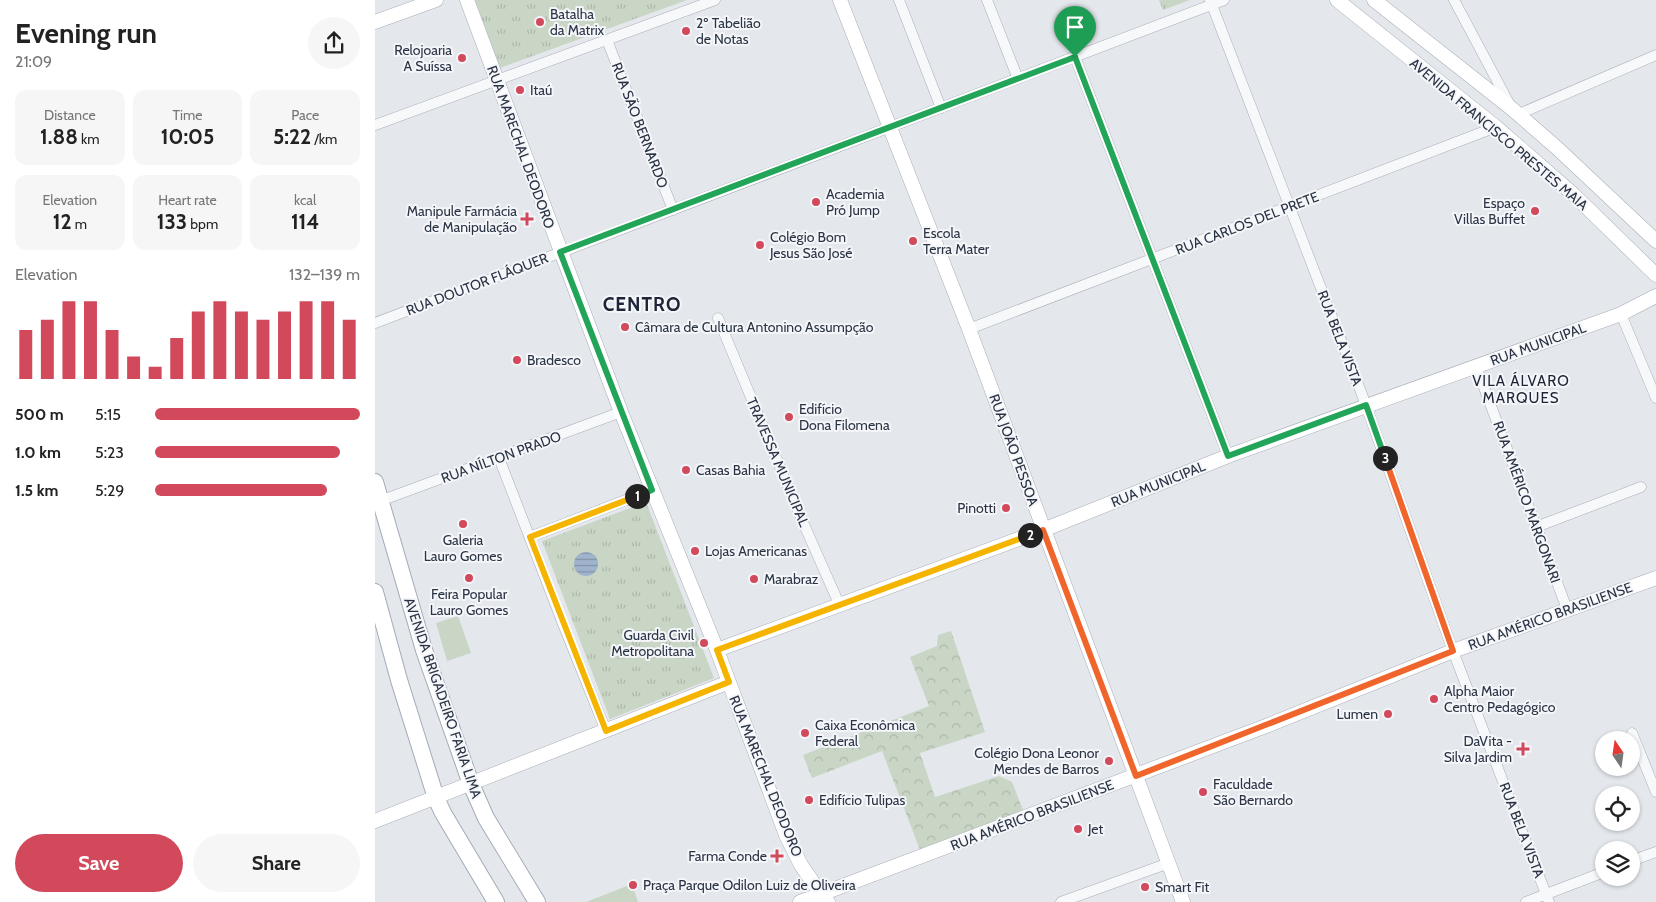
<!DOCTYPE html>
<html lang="en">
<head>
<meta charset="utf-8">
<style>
	:root { --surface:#fff; --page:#f6f6f6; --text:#222; --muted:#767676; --accent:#d1495b }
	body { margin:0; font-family:Cabin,sans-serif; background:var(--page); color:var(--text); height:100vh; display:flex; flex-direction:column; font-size:19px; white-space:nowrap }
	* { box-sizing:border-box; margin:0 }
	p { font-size:16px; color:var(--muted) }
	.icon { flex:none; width:28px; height:28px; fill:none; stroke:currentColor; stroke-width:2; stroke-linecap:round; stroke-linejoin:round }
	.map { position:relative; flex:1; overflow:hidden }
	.drawer { display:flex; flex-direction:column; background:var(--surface); width:375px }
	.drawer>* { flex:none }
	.needle { width:32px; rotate:347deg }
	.tools { position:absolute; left:1220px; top:731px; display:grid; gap:10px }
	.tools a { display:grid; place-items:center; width:45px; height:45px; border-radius:50%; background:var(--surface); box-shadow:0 1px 4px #0004; font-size:25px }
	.pin { position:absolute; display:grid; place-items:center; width:42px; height:42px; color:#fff; margin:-51px -21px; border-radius:50% 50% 50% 0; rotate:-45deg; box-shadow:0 0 5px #0007 }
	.pin .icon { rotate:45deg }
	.km { position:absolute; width:25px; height:25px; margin:-12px; border-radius:50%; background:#222; color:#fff; font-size:14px; line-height:25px; text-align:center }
	.round { display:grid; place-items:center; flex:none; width:52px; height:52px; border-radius:26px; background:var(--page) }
	.headline { display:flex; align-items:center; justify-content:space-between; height:85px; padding:0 15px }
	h1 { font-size:28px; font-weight:800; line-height:38px }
	.figures { display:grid; grid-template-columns:repeat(3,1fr); gap:8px; height:85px; padding:5px 15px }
	.figures div { display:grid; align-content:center; border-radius:12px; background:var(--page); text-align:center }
	.figures b { font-size:21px; font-weight:800 }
	.figures small { font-size:14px; font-weight:400 }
	.figures p { font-size:14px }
	.chart { height:140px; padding:10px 15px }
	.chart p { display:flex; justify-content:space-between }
	.chart svg { width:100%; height:90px; margin-top:5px; stroke:var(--accent); stroke-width:6 }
	.primary-button { display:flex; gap:10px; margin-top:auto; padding:10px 15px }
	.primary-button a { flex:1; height:58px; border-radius:30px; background:var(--accent); color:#fff; font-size:20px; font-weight:800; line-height:58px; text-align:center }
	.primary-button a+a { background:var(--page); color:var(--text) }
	ul { padding:0 15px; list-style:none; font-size:16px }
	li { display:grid; grid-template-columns:80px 60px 1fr; align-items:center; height:38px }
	li i { height:12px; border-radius:6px; background:var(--accent) }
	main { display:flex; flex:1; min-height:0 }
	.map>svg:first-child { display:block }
</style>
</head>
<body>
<main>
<section class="drawer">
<div class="headline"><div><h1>Evening run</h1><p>21:09</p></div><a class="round"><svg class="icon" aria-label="share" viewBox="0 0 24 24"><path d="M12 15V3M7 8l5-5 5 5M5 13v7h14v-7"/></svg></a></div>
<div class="figures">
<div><p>Distance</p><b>1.88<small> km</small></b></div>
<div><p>Time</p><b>10:05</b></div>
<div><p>Pace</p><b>5:22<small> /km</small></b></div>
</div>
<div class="figures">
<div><p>Elevation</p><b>12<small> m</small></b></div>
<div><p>Heart rate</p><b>133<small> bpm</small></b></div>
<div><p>kcal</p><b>114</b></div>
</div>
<div class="chart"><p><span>Elevation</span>132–139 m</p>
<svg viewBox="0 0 160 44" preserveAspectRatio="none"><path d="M5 44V20M15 44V15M25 44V6M35 44V6M45 44V20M55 44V33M65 44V38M75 44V24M85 44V11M95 44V6M105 44V11M115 44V15M125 44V11M135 44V6M145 44V6M155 44V15"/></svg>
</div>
<ul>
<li><b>500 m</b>5:15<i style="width:100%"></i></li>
<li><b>1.0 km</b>5:23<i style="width:90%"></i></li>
<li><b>1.5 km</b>5:29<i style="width:84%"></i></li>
</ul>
<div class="primary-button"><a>Save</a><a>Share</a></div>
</section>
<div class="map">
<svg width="1281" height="902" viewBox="0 0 1281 902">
	<defs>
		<pattern id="forest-crowns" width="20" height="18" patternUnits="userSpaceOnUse" patternTransform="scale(1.25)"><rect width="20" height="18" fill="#c9d6c5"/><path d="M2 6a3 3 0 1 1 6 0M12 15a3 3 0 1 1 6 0" fill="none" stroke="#adb8ab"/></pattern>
		<pattern id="park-tufts" width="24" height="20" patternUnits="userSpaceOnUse" patternTransform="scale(1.25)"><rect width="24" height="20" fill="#c9d6c5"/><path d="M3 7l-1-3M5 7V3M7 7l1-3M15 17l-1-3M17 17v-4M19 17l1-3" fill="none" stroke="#adb8ab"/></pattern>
		<pattern id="water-rules" width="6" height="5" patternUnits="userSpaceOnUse" patternTransform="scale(1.25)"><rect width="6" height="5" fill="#9fb4cc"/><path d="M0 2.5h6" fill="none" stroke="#8293a7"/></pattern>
	</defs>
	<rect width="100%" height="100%" fill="#e4e7ec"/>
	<path fill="url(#forest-crowns)" d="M 576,631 L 610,732 L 545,753 L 560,797 L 624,776 L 637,782 L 648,810 L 545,850 L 507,751 L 437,778 L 428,755 L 554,706 L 535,657 L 562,646 L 563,635 Z"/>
	<path fill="url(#park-tufts)" d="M 100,0 L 312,0 L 125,68 Z
		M 784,0 L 815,0 L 788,10 Z
		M 271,502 L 339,678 L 235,719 L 167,541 Z"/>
	<path fill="#c9d6c5" d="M 83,616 L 96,653 L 72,661 L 61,623 Z
		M 257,884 L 263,902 L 211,902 Z"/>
	<path fill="url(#water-rules)" d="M199 564a12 12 0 1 1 24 0a12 12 0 1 1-24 0Z"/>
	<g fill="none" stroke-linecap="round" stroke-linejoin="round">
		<defs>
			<path id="street" d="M 524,0 L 566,108
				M 612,0 L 643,79
				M 835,0 L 991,405 L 1078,651 L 1174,902
				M 1079,0 L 1135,105
				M 232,40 L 298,210
				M 700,57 L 853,456
				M 1144,114 L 1281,55
				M 0,125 L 340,0
				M 1246,314 L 1281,398
				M 343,318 L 427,520 L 465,606
				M 0,323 L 849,0
				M 594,329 L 1121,127
				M 1101,366 L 1192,609
				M 124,458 L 188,624 L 231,731
				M 5,501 L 246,412
				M 1161,527 L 1266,487
				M 155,537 L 277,490
				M 1257,733 L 1281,792
				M 1256,861 L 1281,852
				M 686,902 L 794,863
				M 1151,902 L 1229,872"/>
			<path id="secondary" d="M 92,0 L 246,412 L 342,650 L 411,835 L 426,865 L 446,894 L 453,902
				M 465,0 L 594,329 L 808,902
				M 962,0 L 1121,127 L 1199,195 L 1281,275
				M 999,0 L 1136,108 L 1182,148 L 1281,241
				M 0,22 L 61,0
				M 342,650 L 668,530 L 853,456 L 1246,314 L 1281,296
				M 0,821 L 354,682
				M 425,902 L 891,726 L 1078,651 L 1281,578"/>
			<path id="primary" d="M 0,482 L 49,650 L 96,784 L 111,818 L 162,902
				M 0,592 L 24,680 L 61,798 L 68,813 L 121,902"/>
		</defs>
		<use href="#street" stroke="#a9aeb7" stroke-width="11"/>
		<use href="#secondary" stroke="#a9aeb7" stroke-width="15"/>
		<use href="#primary" stroke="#a3abb8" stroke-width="18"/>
		<use href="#street" stroke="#f7f8fa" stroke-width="10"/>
		<use href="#secondary" stroke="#fff" stroke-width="14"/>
		<use href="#primary" stroke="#fff" stroke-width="16"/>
	</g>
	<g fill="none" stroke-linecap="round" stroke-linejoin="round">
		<defs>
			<path id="split-1" d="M 262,496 L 277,490 L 185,252 L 700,57"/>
			<path id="split-2" d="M 262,496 L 155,537 L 231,731 L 354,682 L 342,650 L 655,535"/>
			<path id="split-3" d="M 655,535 L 668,530 L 761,776 L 1078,651 L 1010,458"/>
			<path id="split-4" d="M 700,57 L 853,456 L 991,405 L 1010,458"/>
		</defs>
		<use href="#split-1" stroke="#fff" stroke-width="10"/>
		<use href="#split-2" stroke="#fff" stroke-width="10"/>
		<use href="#split-3" stroke="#fff" stroke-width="10"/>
		<use href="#split-4" stroke="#fff" stroke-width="10"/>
		<use href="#split-1" stroke="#22a559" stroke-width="6"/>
		<use href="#split-2" stroke="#f5b400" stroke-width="6"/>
		<use href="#split-3" stroke="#f0652b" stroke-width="6"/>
		<use href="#split-4" stroke="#22a559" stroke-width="6"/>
	</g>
	<g fill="#d1495b" stroke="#f4f6f9" stroke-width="2">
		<circle cx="165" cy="22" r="5"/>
		<circle cx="311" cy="31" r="5"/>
		<circle cx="87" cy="58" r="5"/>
		<circle cx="145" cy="90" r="5"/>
		<circle cx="441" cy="202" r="5"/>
		<circle cx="1160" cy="211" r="5"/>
		<path d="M149.5 211.5h5v5h5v5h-5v5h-5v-5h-5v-5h5z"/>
		<circle cx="538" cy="241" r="5"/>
		<circle cx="385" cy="245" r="5"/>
		<circle cx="250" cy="327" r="5"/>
		<circle cx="142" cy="360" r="5"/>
		<circle cx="414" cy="417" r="5"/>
		<circle cx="311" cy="470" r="5"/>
		<circle cx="631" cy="508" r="5"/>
		<circle cx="88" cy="524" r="5"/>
		<circle cx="320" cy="551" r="5"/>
		<circle cx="94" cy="578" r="5"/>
		<circle cx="379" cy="579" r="5"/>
		<circle cx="329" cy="643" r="5"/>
		<circle cx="1059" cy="699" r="5"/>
		<circle cx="1013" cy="714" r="5"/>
		<circle cx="430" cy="733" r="5"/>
		<path d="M1145.5 741.5h5v5h5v5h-5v5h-5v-5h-5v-5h5z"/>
		<circle cx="734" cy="761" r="5"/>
		<circle cx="828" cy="792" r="5"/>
		<circle cx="434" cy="800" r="5"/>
		<circle cx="703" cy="829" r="5"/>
		<path d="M399.5 848.5h5v5h5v5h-5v5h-5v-5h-5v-5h5z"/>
		<circle cx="258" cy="885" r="5"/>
		<circle cx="770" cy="887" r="5"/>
	</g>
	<g text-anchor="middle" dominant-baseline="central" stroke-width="4" stroke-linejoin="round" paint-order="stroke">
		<g font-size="14" fill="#2b3445" stroke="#f4f6f9" text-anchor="start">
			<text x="175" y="14">Batalha<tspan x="175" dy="16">da Matrix</tspan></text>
			<text x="321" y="23">2º Tabelião<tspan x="321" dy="16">de Notas</tspan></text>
			<text x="77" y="50" text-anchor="end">Relojoaria<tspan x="77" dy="16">A Suíssa</tspan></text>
			<text x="155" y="90">Itaú</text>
			<text x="451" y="194">Academia<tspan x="451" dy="16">Pró Jump</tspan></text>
			<text x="1150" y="203" text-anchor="end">Espaço<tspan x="1150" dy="16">Villas Buffet</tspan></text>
			<text x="142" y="211" text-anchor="end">Manipule Farmácia<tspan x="142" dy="16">de Manipulação</tspan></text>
			<text x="548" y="233">Escola<tspan x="548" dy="16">Terra Mater</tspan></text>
			<text x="395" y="237">Colégio Bom<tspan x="395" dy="16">Jesus São José</tspan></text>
			<text x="260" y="327">Câmara de Cultura Antonino Assumpção</text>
			<text x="152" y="360">Bradesco</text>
			<text x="424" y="409">Edifício<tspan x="424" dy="16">Dona Filomena</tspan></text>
			<text x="321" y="470">Casas Bahia</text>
			<text x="621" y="508" text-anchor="end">Pinotti</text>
			<text x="88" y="540" text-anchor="middle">Galeria<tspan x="88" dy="16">Lauro Gomes</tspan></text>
			<text x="330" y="551">Lojas Americanas</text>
			<text x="389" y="579">Marabraz</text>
			<text x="94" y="594" text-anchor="middle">Feira Popular<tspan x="94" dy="16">Lauro Gomes</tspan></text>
			<text x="319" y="635" text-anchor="end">Guarda Civil<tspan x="319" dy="16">Metropolitana</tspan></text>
			<text x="1069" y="691">Alpha Maior<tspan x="1069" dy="16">Centro Pedagógico</tspan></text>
			<text x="1003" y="714" text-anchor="end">Lumen</text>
			<text x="440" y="725">Caixa Econômica<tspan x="440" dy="16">Federal</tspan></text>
			<text x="1137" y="741" text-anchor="end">DaVita -<tspan x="1137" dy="16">Silva Jardim</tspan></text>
			<text x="724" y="753" text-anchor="end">Colégio Dona Leonor<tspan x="724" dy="16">Mendes de Barros</tspan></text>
			<text x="838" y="784">Faculdade<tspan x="838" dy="16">São Bernardo</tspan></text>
			<text x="444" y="800">Edifício Tulipas</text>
			<text x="713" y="829">Jet</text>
			<text x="392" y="856" text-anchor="end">Farma Conde</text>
			<text x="268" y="885">Praça Parque Odilon Luiz de Oliveira</text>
			<text x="780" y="887">Smart Fit</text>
		</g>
		<g font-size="14" fill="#2b3445" stroke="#f4f6f9">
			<text transform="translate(265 125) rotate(69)">RUA SÃO BERNARDO</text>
			<text transform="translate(1124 134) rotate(40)">AVENIDA FRANCISCO PRESTES MAIA</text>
			<text transform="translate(146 147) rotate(70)">RUA MARECHAL DEODORO</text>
			<text transform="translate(872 223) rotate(-21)">RUA CARLOS DEL PRETE</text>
			<text transform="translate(102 284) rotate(-21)">RUA DOUTOR FLÁQUER</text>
			<text transform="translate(965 338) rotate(69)">RUA BELA VISTA</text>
			<text transform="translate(1163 344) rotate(-20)">RUA MUNICIPAL</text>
			<text transform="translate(639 450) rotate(70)">RUA JOÃO PESSOA</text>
			<text transform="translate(126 457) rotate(-20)">RUA NÍLTON PRADO</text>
			<text transform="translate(403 462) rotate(67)">TRAVESSA MUNICIPAL</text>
			<text transform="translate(783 484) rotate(-22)">RUA MUNICIPAL</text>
			<text transform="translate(1152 502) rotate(70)">RUA AMÉRICO MARGONARI</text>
			<text transform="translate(1175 616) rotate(-20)">RUA AMÉRICO BRASILIENSE</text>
			<text transform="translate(68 698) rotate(71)">AVENIDA BRIGADEIRO FARIA LIMA</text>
			<text transform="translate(391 776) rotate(68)">RUA MARECHAL DEODORO</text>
			<text transform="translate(657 815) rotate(-21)">RUA AMÉRICO BRASILIENSE</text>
			<text transform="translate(1147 830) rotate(69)">RUA BELA VISTA</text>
		</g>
		<g font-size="15" letter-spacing="1" fill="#1d2536" stroke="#f4f6f9">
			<text x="1146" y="381">VILA ÁLVARO<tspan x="1146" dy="17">MARQUES</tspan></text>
		</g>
		<g font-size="19" font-weight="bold" letter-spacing="1" fill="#1d2536" stroke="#f4f6f9">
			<text x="267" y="304">CENTRO</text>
		</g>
	</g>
</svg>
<div class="tools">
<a><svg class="needle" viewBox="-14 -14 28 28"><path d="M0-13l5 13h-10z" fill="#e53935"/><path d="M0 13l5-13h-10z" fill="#767676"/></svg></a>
<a><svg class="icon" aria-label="locate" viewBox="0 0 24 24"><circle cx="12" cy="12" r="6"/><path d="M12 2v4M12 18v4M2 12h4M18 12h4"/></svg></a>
<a><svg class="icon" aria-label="layers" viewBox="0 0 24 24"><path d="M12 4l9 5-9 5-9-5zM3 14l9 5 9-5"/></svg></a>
</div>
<div class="pin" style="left:700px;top:57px;background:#1e9e55"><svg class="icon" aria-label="arrive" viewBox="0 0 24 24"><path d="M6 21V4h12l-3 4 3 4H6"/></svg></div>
<b class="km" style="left:262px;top:496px">1</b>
<b class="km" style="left:655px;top:535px">2</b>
<b class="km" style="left:1010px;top:458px">3</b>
</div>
</main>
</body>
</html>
